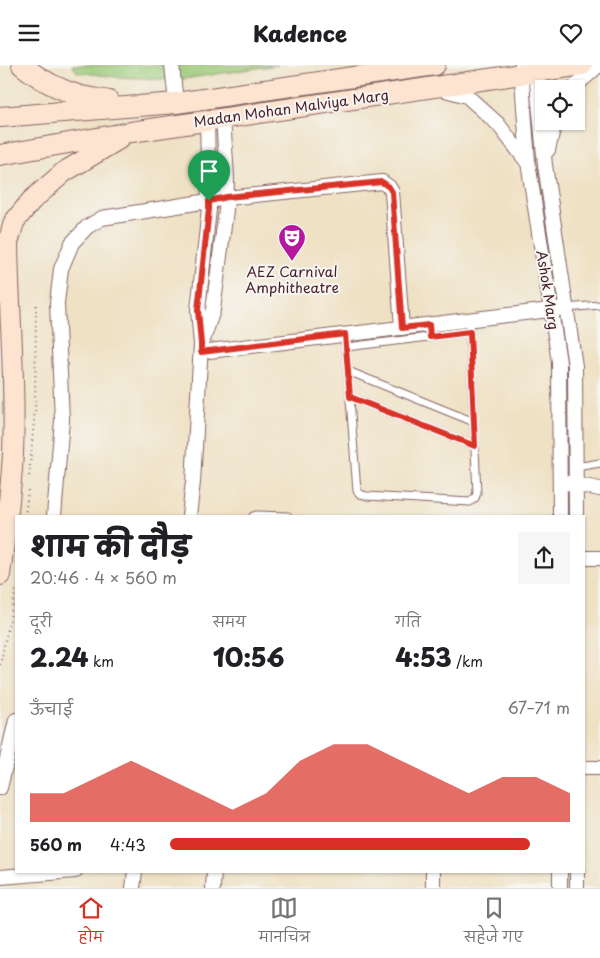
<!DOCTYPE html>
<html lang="hi">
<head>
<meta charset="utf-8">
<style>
	:root { --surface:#fff; --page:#f6f6f6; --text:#202124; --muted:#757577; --line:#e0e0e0; --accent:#d93025 }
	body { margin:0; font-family:"Playpen Sans","Playpen Sans Deva",sans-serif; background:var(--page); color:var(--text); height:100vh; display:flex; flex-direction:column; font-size:19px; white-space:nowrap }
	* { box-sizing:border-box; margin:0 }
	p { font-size:16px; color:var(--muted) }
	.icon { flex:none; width:28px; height:28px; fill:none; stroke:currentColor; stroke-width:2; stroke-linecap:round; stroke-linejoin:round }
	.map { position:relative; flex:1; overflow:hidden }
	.side { position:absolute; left:15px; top:450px; width:570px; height:358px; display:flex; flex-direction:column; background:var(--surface); border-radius:0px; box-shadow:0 1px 4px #0004 }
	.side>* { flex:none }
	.buttons { position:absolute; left:535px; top:15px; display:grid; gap:10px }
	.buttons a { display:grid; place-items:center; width:50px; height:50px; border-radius:0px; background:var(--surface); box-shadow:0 1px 4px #0004; font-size:25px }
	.pin { position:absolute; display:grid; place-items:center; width:42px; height:42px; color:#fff; margin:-51px -21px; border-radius:50% 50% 50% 0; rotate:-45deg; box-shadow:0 0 5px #0007 }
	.pin .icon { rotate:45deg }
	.round { display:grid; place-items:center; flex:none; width:52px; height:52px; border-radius:0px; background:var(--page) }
	.headline { display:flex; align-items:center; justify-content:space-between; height:85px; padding:0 15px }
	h1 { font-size:28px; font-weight:800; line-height:38px }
	.metrics { display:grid; grid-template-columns:repeat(3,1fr); gap:8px; height:85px; padding:5px 15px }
	.metrics div { display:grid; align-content:center }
	.metrics b { font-size:25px; font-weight:800 }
	.metrics small { font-size:14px; font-weight:400 }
	.metrics p { font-size:14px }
	.chart { height:140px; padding:10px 15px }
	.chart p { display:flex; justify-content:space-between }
	.chart svg { width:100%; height:90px; margin-top:5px; fill:var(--accent); opacity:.7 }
	ul { padding:0 15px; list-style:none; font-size:16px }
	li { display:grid; grid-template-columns:80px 60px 1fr; align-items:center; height:38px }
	li i { height:12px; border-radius:6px; background:var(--accent) }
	header { display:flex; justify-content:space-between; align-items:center; height:65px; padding:0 15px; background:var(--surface); font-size:22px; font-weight:800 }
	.menu { display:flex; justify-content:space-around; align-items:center; height:70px; border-top:1px solid var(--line); background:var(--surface); font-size:14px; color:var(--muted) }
	.menu a { display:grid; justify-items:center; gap:2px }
	.menu .active { color:var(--accent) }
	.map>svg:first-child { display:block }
</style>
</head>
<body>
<header><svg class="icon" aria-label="menu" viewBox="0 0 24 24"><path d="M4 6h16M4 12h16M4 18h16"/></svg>Kadence<svg class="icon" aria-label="heart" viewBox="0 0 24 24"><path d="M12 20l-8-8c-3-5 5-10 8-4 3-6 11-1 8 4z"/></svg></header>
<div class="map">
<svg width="600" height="823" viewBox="0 0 600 823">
	<rect width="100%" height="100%" fill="#f6f6f2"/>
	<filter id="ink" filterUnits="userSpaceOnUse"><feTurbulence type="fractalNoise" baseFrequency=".02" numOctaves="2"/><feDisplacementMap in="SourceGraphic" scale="10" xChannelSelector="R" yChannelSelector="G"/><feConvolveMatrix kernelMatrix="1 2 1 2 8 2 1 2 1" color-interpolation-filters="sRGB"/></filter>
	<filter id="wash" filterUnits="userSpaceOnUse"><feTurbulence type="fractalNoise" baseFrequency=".0096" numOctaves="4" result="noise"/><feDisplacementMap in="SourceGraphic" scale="20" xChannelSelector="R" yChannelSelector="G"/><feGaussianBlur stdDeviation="1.12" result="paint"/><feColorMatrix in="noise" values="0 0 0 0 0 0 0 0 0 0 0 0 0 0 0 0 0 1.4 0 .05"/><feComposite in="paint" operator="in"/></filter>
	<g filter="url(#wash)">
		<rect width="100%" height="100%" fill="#efe1c4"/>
		<path fill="#9bc977" stroke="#727451" d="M 72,0 L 278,0 L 177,15 L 116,12 L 77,7 Z"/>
	</g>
	<g filter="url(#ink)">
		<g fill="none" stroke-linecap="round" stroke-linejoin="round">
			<defs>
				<path id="service" d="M 566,243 L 600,240
					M 345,269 L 357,426 L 360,429 L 367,431 L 470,437 L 475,433 L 477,428 L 469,255
					M 346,282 L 470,267
					M 348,306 L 474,357
					M 350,332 L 475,381
					M 576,402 L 600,398
					M 253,451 L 256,450 L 288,451"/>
				<path id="minor" d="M 172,0 L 176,38
					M 536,0 L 536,7 L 545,100 L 575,301 L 576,451
					M 521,2 L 528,97 L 559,297 L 560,451
					M 442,24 L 467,31 L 498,59 L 527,97
					M 572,24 L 599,0
					M 548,85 L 555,56
					M 203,275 L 213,245 L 226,145 L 227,112 L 223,53
					M 201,287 L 558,244
					M 568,418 L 600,424
					M 54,451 L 62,355 L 57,238 L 61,204 L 72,178 L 87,162 L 102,153 L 227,133 L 382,117 L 389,122 L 392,127 L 402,263
					M 189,451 L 193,417 L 201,279 L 198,245 L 209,144 L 207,55
					M 584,493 L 600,493
					M 584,703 L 600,703
					M 0,723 L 16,655
					M 577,806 L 577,823
					M 0,812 L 75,806
					M 133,823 L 135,806
					M 213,823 L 214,806
					M 433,823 L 433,806
					M 560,823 L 560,806"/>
				<path id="secondary" d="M 22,0 C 39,14 60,25 81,31 C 90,33 100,34 109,36
					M 0,52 L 176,38 L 435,0
					M 0,90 L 131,67 L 582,0
					M 0,510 C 5,470 11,429 13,388 C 16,318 9,248 8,178 L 14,157 L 31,136 L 64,107 L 119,74"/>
			</defs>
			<use href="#service" stroke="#846361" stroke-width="9"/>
			<use href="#minor" stroke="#846361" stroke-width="16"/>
			<use href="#secondary" stroke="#846361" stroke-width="22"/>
			<path stroke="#846361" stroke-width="2" stroke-dasharray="1 4" stroke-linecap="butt" d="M 29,411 L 35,345 L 36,238
				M 25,451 L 28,425
				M 0,600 L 16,525"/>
			<use href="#service" stroke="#fff" stroke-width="7"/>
			<use href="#minor" stroke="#fff" stroke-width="14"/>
			<use href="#secondary" stroke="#fde4d1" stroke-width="20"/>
		</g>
	</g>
	<g fill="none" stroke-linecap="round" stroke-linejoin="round" filter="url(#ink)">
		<defs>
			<path id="route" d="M 382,117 L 389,122 L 392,127 L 402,263 L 429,260 L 430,272 L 470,267 L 475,381 L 350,332 L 345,269 L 201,287 L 201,279 L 198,245 L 209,144 L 209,136 L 227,132 Z"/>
		</defs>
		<use href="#route" stroke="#fff" stroke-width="10"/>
		<use href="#route" stroke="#d93025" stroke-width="6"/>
	</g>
	<defs>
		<symbol id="theatre-pin" viewBox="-11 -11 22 30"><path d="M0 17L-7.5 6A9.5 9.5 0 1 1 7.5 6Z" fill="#b5179e" stroke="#f6f6f2"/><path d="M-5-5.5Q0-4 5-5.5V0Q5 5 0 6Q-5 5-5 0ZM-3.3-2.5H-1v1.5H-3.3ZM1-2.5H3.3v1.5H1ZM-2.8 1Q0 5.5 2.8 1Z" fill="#fff"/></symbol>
	</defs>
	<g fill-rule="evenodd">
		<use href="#theatre-pin" x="276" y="157" width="32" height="43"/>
	</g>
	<g text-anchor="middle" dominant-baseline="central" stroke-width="4" stroke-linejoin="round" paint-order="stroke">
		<g font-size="14" fill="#4a1f2b" stroke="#f6f6f2">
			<text transform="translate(291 43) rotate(-8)">Madan Mohan Malviya Marg</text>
			<text transform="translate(548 225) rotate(81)">Ashok Marg</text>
		</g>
		<g font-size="14" fill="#4a1f2b" stroke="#f6f6f2">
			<text x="292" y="206">AEZ Carnival<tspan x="292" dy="16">Amphitheatre</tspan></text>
		</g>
	</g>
</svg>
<div class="buttons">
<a><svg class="icon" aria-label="locate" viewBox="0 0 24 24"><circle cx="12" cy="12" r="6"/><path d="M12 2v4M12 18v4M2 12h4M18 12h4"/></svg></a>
</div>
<div class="pin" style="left:209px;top:136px;background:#1e9e55"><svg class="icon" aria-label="arrive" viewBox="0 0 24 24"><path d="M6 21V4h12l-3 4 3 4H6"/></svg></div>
<section class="side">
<div class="headline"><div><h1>शाम की दौड़</h1><p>20:46 · 4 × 560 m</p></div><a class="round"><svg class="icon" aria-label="share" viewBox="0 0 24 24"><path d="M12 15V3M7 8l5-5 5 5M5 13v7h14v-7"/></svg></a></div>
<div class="metrics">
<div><p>दूरी</p><b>2.24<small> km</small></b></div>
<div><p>समय</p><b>10:56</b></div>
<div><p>गति</p><b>4:53<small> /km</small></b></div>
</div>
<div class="chart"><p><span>ऊँचाई</span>67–71 m</p>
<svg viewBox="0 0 160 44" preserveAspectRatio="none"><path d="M0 44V30L10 30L20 22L30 14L40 22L50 30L60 38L70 30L80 14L90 6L100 6L110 14L120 22L130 30L140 22L150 22L160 30V44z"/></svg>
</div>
<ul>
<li><b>560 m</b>4:43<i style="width:90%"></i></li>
</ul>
</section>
</div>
<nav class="menu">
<a class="active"><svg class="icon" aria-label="home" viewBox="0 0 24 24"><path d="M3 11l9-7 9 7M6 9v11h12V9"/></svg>होम</a>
<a><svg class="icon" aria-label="map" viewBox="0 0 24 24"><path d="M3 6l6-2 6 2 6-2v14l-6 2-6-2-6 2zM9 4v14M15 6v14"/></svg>मानचित्र</a>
<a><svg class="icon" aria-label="saved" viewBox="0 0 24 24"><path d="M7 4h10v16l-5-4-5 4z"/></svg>सहेजे गए</a>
</nav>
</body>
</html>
